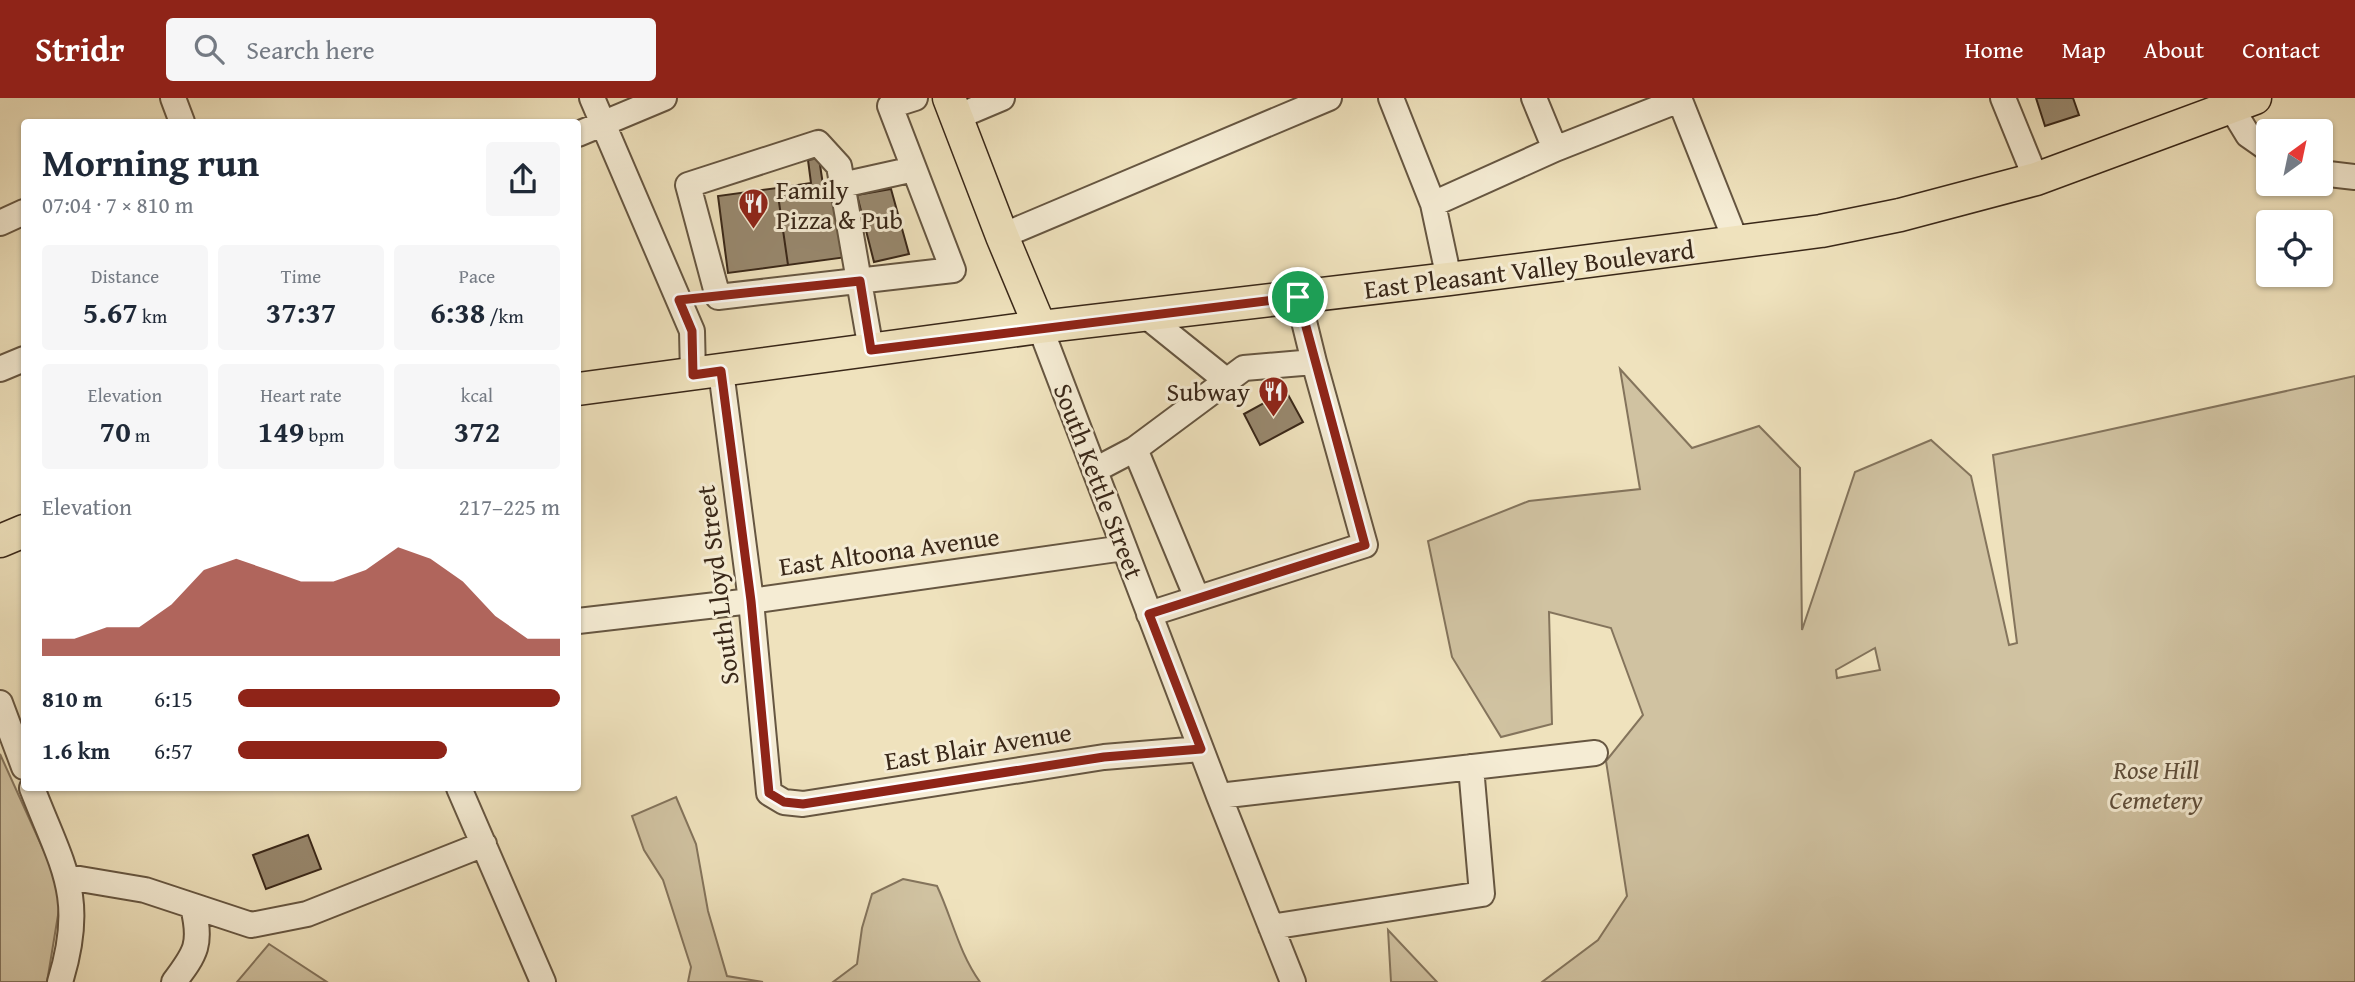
<!DOCTYPE html>
<html lang="en">
<head>
<meta charset="utf-8">
<style>
	:root { --surface:#fff; --page:#f6f6f7; --text:#1f2937; --muted:#747a83; --accent:#8f2418 }
	body { margin:0; font-family:"Gentium Book Plus",serif; background:var(--page); color:var(--text); height:100vh; display:flex; flex-direction:column; font-size:26px; white-space:nowrap }
	* { box-sizing:border-box; margin:0 }
	p { font-size:23px; color:var(--muted) }
	.icon { flex:none; width:38px; height:38px; fill:none; stroke:currentColor; stroke-width:2; stroke-linecap:round; stroke-linejoin:round }
	.map { position:relative; flex:1; overflow:hidden }
	.details { position:absolute; left:21px; top:21px; width:560px; height:672px; display:flex; flex-direction:column; background:var(--surface); border-radius:7px; box-shadow:0 2px 5px #0004 }
	.details>* { flex:none }
	.needle { width:46px; rotate:33deg }
	.controls { position:absolute; left:2256px; top:21px; display:grid; gap:14px }
	.controls a { display:grid; place-items:center; width:77px; height:77px; border-radius:7px; background:var(--surface); box-shadow:0 2px 5px #0004; font-size:35px }
	.pin { position:absolute; display:grid; place-items:center; width:60px; height:60px; color:#fff; margin:-30px; border:4px solid #fff; border-radius:50%; box-shadow:0 2px 7px #0007 }
	.round { display:grid; place-items:center; flex:none; width:74px; height:74px; border-radius:7px; background:var(--page) }
	.summary { display:flex; align-items:center; justify-content:space-between; height:119px; padding:0 21px }
	h1 { font-size:38px; font-weight:800; line-height:52px }
	.metrics { display:grid; grid-template-columns:repeat(3,1fr); gap:10px; height:119px; padding:7px 21px }
	.metrics div { display:grid; align-content:center; border-radius:7px; background:var(--page); text-align:center }
	.metrics b { font-size:30px; font-weight:800 }
	.metrics small { font-size:19px; font-weight:400 }
	.metrics p { font-size:19px }
	.chart { height:196px; padding:14px 21px }
	.chart p { display:flex; justify-content:space-between }
	.chart svg { width:100%; height:126px; margin-top:7px; fill:var(--accent); opacity:.7 }
	ul { padding:0 21px; list-style:none; font-size:23px }
	li { display:grid; grid-template-columns:112px 84px 1fr; align-items:center; height:52px }
	li i { height:18px; border-radius:9px; background:var(--accent) }
	header { display:flex; align-items:center; gap:42px; box-sizing:border-box; height:98px; padding:0 35px; background:var(--accent); color:#fff }
	header strong { font-size:33px }
	nav { display:flex; gap:38px; margin-inline-start:auto; font-size:24px }
	.search { width:490px; height:63px; background:var(--page); display:flex; align-items:center; gap:18px; box-sizing:border-box; padding:0 24px; border-radius:7px; color:var(--muted); font-size:26px }
	.map>svg:first-child { display:block }
</style>
</head>
<body>
<header>
<strong>Stridr</strong>
<div class="search"><svg class="icon" aria-label="search" viewBox="0 0 24 24"><circle cx="10" cy="10" r="6"/><path d="M15 15l6 6"/></svg>Search here</div>
<nav><a>Home</a><a>Map</a><a>About</a><a>Contact</a></nav>
</header>
<div class="map">
<svg width="2355" height="884" viewBox="0 0 2355 884">
	<rect width="100%" height="100%" fill="#efe2bd"/>
	<filter id="stains"><feTurbulence type="fractalNoise" baseFrequency=".00286" numOctaves="4"/><feColorMatrix values="0 0 0 0 .2 0 0 0 0 .09 0 0 0 0 .02 0 0 0 .5 -.17"/></filter>
	<radialGradient id="worn" r=".72"><stop offset=".6" stop-color="#630" stop-opacity="0"/><stop offset="1" stop-color="#630" stop-opacity=".3"/></radialGradient>
	<path fill="#d0c2a1" stroke="#84745c" stroke-width="2" fill-rule="evenodd" d="M 1620,271 L 1692,350 L 1759,328 L 1800,370 L 1802,532 L 1855,374 L 1931,342 L 1971,378 L 2009,547 L 2017,545 L 1993,357 L 2355,278 L 2355,884 L 1542,884 L 1598,842 L 1627,798 L 1606,663 L 1643,617 L 1611,530 L 1549,514 L 1552,626 L 1501,639 L 1452,559 L 1428,443 L 1529,403 L 1640,391 ZM 1875,550 L 1880,572 L 1837,580 L 1836,572 Z
		M 0,656 L 62,793 L 47,884 L 0,884 Z
		M 676,699 L 696,746 L 708,813 L 727,878 L 763,884 L 688,884 L 691,869 L 663,782 L 644,752 L 632,718 Z
		M 903,781 L 937,788 C 952,820 959,855 980,884 L 833,884 L 857,866 L 862,830 L 872,796 Z
		M 1388,832 L 1437,884 L 1391,884 Z
		M 269,846 L 327,884 L 237,884 Z"/>
	<path fill="#98886e" stroke="#392718" stroke-width="2" d="M 2036,0 L 2073,0 L 2079,17 L 2045,28 Z
		M 819,60 L 823,87 L 836,85 L 847,159 L 788,167 L 777,90 L 811,85 L 808,62 Z
		M 777,90 L 788,167 L 728,175 L 718,98 Z
		M 891,91 L 909,156 L 874,164 L 857,97 Z
		M 1286,293 L 1303,324 L 1260,347 L 1244,316 Z
		M 308,737 L 321,771 L 266,791 L 253,757 Z"/>
	<g fill="none" stroke-linecap="round" stroke-linejoin="round">
		<defs>
			<path id="minor" d="M 173,0 L 182,24
				M 592,0 L 692,233 L 693,277
				M 1391,0 L 1433,106 L 1449,181
				M 1534,0 L 1555,51
				M 1679,0 L 1737,146
				M 2003,0 L 2036,81
				M 2231,9 L 2248,37 L 2268,51
				M 957,19 L 1002,0
				M 578,36 L 664,0
				M 2320,75 L 2355,79
				M 842,87 L 914,71
				M 1433,106 L 1555,51 L 1679,2
				M 0,125 L 24,114
				M 1002,138 L 1329,0
				M 1298,199 L 1314,264
				M 1145,217 L 1227,283
				M 1040,229 L 1219,698 L 1293,884
				M 871,252 L 839,68 L 818,45 L 688,87 L 718,199 L 953,172 L 890,8 L 915,0
				M 0,271 L 24,261
				M 721,273 L 751,503 L 769,695 L 784,704 L 803,706 L 1104,659 L 1201,651
				M 1135,351 L 1197,500
				M 1095,372 L 1135,351 L 1244,270 L 1314,264 L 1365,447 L 1149,516
				M 578,523 L 751,503 L 1124,450
				M 0,605 L 24,669
				M 32,690 C 62,768 87,798 60,884
				M 459,690 L 543,884
				M 1219,698 L 1595,655
				M 68,779 L 145,792 L 251,827 L 307,816 L 484,746
				M 1271,829 L 1482,796 L 1471,669
				M 174,884 C 196,855 202,846 193,809"/>
			<path id="major" d="M 949,0 L 1002,138 L 1040,229
				M 578,291 L 1040,229 L 1449,181 L 1821,133 L 1900,117 L 2036,81 L 2255,0
				M 0,443 L 24,433"/>
		</defs>
		<use href="#minor" stroke="#665641" stroke-width="28"/>
		<use href="#major" stroke="#392718" stroke-width="35"/>
		<use href="#minor" stroke="#f5ecd4" stroke-width="24"/>
		<use href="#major" stroke="#efe2bd" stroke-width="32"/>
	</g>
	<g fill="none" stroke-linecap="round" stroke-linejoin="round">
		<defs>
			<path id="route" d="M 860,183 L 871,252 L 1298,199 L 1365,447 L 1149,516 L 1201,651 L 1104,659 L 803,706 L 784,704 L 769,695 L 751,503 L 721,273 L 693,277 L 692,233 L 679,202 Z"/>
		</defs>
		<use href="#route" stroke="#fff" stroke-width="14"/>
		<use href="#route" stroke="#8f2418" stroke-width="9"/>
	</g>
	<defs>
		<symbol id="restaurant-pin" viewBox="-11 -11 22 30"><path d="M0 17L-7.5 6A9.5 9.5 0 1 1 7.5 6Z" fill="#8f2418" stroke="#f5ecd4"/><path d="M-5-6h1v4h1v-4h1v4h1v-4h1v5L-1.5 .5V6h-2V.5L-5-1ZM5-6V6H3V1.5H1.5Q1.5-4 5-6Z" fill="#fff"/></symbol>
	</defs>
	<g fill-rule="evenodd">
		<use href="#restaurant-pin" x="736" y="88" width="35" height="47"/>
		<use href="#restaurant-pin" x="1256" y="276" width="35" height="47"/>
	</g>
	<g text-anchor="middle" dominant-baseline="central" stroke-width="6" stroke-linejoin="round" paint-order="stroke">
		<g font-size="26" fill="#392718" stroke="#f5ecd4" text-anchor="start">
			<text x="776" y="91">Family<tspan x="776" dy="30">Pizza &amp; Pub</tspan></text>
			<text x="1250" y="293" text-anchor="end">Subway</text>
		</g>
		<g font-size="26" fill="#392718" stroke="#f5ecd4">
			<text transform="translate(1529 171) rotate(-7)">East Pleasant Valley Boulevard</text>
			<text transform="translate(1099 383) rotate(69)">South Kettle Street</text>
			<text transform="translate(889 453) rotate(-8)">East Altoona Avenue</text>
			<text transform="translate(717 487) rotate(-97)">South Lloyd Street</text>
			<text transform="translate(978 648) rotate(-9)">East Blair Avenue</text>
		</g>
		<g font-size="26" font-style="italic" fill="#5f4e3a" stroke="#f5ecd4">
			<text x="2156" y="671">Rose Hill<tspan x="2156" dy="30">Cemetery</tspan></text>
		</g>
	</g>
	<rect width="100%" height="100%" filter="url(#stains)"/>
	<rect width="100%" height="100%" fill="url(#worn)"/>
</svg>
<div class="controls">
<a><svg class="needle" viewBox="-14 -14 28 28"><path d="M0-13l5 13h-10z" fill="#e53935"/><path d="M0 13l5-13h-10z" fill="#747a83"/></svg></a>
<a><svg class="icon" aria-label="locate" viewBox="0 0 24 24"><circle cx="12" cy="12" r="6"/><path d="M12 2v4M12 18v4M2 12h4M18 12h4"/></svg></a>
</div>
<div class="pin" style="left:1298px;top:199px;background:#1e9e55"><svg class="icon" aria-label="arrive" viewBox="0 0 24 24"><path d="M6 21V4h12l-3 4 3 4H6"/></svg></div>
<section class="details">
<div class="summary"><div><h1>Morning run</h1><p>07:04 · 7 × 810 m</p></div><a class="round"><svg class="icon" aria-label="share" viewBox="0 0 24 24"><path d="M12 15V3M7 8l5-5 5 5M5 13v7h14v-7"/></svg></a></div>
<div class="metrics">
<div><p>Distance</p><b>5.67<small> km</small></b></div>
<div><p>Time</p><b>37:37</b></div>
<div><p>Pace</p><b>6:38<small> /km</small></b></div>
</div>
<div class="metrics">
<div><p>Elevation</p><b>70<small> m</small></b></div>
<div><p>Heart rate</p><b>149<small> bpm</small></b></div>
<div><p>kcal</p><b>372</b></div>
</div>
<div class="chart"><p><span>Elevation</span>217–225 m</p>
<svg viewBox="0 0 160 44" preserveAspectRatio="none"><path d="M0 44V38L10 38L20 34L30 34L40 26L50 14L60 10L70 14L80 18L90 18L100 14L110 6L120 10L130 18L140 30L150 38L160 38V44z"/></svg>
</div>
<ul>
<li><b>810 m</b>6:15<i style="width:100%"></i></li>
<li><b>1.6 km</b>6:57<i style="width:65%"></i></li>
</ul>
</section>
</div>
</body>
</html>
